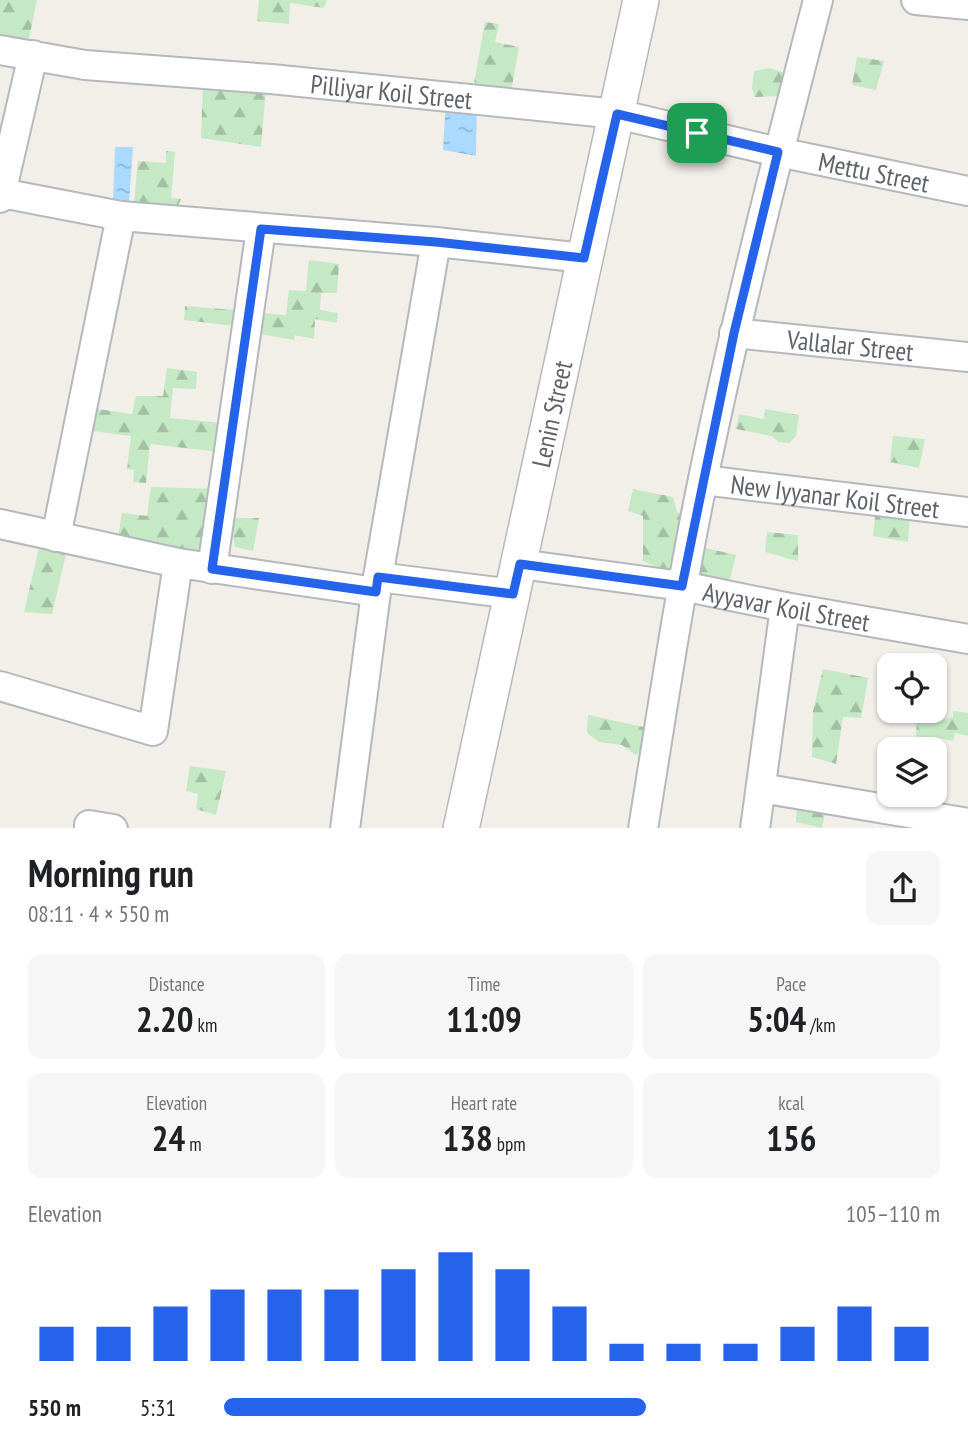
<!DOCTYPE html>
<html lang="en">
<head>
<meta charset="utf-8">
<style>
	:root { --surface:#fff; --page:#f6f6f6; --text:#202124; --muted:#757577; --accent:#2563eb }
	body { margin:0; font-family:"PT Sans Narrow",sans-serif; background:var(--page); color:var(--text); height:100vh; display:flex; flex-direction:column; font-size:26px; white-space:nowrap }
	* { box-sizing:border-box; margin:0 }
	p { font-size:23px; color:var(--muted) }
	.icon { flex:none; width:38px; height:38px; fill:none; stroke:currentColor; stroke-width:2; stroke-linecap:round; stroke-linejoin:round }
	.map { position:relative; height:828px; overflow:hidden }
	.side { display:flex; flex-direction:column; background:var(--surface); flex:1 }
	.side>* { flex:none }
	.controls { position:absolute; left:877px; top:653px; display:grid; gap:14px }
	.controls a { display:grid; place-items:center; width:70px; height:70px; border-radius:14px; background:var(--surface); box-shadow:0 2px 5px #0004; font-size:35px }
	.pin { position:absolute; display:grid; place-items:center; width:60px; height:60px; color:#fff; margin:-30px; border-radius:14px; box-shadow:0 4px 10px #0006 }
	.round { display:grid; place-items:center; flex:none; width:74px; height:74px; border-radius:14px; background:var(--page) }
	.summary { display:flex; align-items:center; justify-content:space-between; height:119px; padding:0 28px }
	h1 { font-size:38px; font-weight:800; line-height:52px }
	.metrics { display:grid; grid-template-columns:repeat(3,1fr); gap:10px; height:119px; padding:7px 28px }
	.metrics div { display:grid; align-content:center; border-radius:14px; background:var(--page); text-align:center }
	.metrics b { font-size:35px; font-weight:800 }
	.metrics small { font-size:19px; font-weight:400 }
	.metrics p { font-size:19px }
	.chart { height:196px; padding:14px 28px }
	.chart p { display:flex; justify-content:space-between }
	.chart svg { width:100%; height:126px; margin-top:7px; stroke:var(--accent); stroke-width:6 }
	ul { padding:0 28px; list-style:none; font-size:23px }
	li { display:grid; grid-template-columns:112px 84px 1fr; align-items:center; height:52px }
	li i { height:18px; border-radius:9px; background:var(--accent) }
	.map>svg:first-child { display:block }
</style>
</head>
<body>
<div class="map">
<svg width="968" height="829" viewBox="0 0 968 829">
	<defs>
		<pattern id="forest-firs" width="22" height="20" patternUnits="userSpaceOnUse" patternTransform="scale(1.75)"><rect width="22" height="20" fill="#c5e8c5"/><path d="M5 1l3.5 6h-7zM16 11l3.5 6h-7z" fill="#a3c0a4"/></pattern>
		<pattern id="water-ripples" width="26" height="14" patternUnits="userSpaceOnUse" patternTransform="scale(1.75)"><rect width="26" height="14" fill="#aadaff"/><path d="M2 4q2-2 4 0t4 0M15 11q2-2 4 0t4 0" fill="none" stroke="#8eb4d2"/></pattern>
	</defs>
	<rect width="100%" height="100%" fill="#f1efe8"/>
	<path fill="url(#forest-firs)" d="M 0,0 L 37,0 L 27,48 L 0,44 Z
		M 259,0 L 327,0 L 324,8 L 290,3 L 289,24 L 257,21 Z
		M 485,22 L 499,24 L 495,42 L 519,47 L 511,92 L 473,89 Z
		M 857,57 L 884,61 L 876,90 L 852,85 Z
		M 770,68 L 788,74 L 779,96 L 755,97 L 752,88 L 754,71 Z
		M 203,80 L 266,87 L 261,147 L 201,138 Z
		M 166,151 L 175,152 L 171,198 L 181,199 L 173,218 L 133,213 L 138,161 L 166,163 Z
		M 309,260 L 339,264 L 337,293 L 321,293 L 320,310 L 338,313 L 337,323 L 315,319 L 314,339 L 295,335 L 294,340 L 255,333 L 258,313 L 286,315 L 289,290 L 306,291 Z
		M 185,306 L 234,310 L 234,326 L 184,320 Z
		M 167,368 L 197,372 L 196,389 L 173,388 L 170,418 L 222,423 L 220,452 L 150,444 L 146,483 L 133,482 L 134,470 L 127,469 L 131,436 L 93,431 L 97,409 L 132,414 L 136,396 L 163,396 Z
		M 765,409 L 799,415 L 796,436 L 789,443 L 779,442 L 771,436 L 736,429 L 739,414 L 764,419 Z
		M 893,436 L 925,439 L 919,468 L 890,462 Z
		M 151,487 L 220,489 L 207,564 L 118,538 L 122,513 L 147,516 Z
		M 633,489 L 673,497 L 677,512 L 692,516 L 680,577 L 643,561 L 643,516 L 628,511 Z
		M 876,508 L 910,513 L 908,542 L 873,536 Z
		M 233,518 L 259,518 L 253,551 L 235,547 L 232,535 Z
		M 767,532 L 798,535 L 798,561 L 765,552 Z
		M 697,546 L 736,555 L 730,579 L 700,579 L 691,564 Z
		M 39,548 L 66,554 L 52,614 L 24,612 Z
		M 823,669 L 868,678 L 861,718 L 843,717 L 836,764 L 812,757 L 813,711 Z
		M 953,711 L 968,713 L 968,736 L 955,733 L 953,741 L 931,737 L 929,749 L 915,749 L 917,722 L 935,722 L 953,717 Z
		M 588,715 L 648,728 L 646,747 L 636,755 L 622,745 L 599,742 L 587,733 Z
		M 190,766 L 226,771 L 216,815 L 196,809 L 198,794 L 186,791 Z
		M 797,799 L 827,802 L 822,828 L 796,822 Z"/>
	<path fill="url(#water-ripples)" d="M 446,99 L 477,102 L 476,156 L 443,150 Z
		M 115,147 L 133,147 L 129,203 L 113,200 Z"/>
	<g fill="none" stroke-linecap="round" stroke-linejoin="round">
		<defs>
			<g id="minor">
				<path d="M 916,0 L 968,5"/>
				<path id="s1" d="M 0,50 L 85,65 L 271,79 L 617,114 L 778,152 L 968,191"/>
				<path d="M 1,193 L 121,216 L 436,242 L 584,258"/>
				<path d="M 0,198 L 33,55"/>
				<path id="s2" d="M 734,333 L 968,357"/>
				<path id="s3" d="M 703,480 L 968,512"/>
				<path d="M 0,524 L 178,563 L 376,592"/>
				<path d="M 56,537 L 121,216"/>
				<path id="s4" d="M 520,564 L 682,586 L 785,607 L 968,639"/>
				<path d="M 212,569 L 261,229"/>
				<path d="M 378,577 L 513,594"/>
				<path d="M 0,686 L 153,731 L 178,563"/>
				<path d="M 761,788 L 968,823"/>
				<path d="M 89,829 L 89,825 L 113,829"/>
				<path d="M 345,829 L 378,577 L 436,242"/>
				<path d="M 643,829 C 662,712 679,595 703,479 C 736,318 777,159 818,0"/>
				<path d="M 755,829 L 785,607"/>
			</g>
			<g id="tertiary">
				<path id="s5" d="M 461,829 L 641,0"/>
			</g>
		</defs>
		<use href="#minor" stroke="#b5b8bc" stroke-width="32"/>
		<use href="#tertiary" stroke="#b5b8bc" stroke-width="38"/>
		<use href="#minor" stroke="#fff" stroke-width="28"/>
		<use href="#tertiary" stroke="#fff" stroke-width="35"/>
	</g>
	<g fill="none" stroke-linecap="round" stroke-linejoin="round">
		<defs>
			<path id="route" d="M 617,114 L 778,152 L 734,333 L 682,586 L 520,564 L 513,594 L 378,577 L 376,592 L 212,569 L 261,229 L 436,242 L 584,258 Z"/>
		</defs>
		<use href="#route" stroke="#fff" stroke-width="14"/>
		<use href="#route" stroke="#2563eb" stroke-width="9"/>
	</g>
	<g text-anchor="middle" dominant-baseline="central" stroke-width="5" stroke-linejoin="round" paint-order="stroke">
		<g font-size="26" fill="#5f6368" stroke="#fff">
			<text stroke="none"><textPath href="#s1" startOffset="394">Pilliyar Koil Street</textPath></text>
			<text stroke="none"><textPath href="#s1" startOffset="884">Mettu Street</textPath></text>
			<text stroke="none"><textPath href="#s2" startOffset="117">Vallalar Street</textPath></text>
			<text stroke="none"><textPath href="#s5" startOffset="425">Lenin Street</textPath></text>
			<text stroke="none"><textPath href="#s3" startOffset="133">New Iyyanar Koil Street</textPath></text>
			<text stroke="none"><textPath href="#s4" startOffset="270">Ayyavar Koil Street</textPath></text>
		</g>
	</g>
</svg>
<div class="controls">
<a><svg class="icon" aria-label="locate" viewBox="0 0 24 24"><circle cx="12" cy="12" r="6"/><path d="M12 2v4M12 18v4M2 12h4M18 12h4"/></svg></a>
<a><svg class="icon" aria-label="layers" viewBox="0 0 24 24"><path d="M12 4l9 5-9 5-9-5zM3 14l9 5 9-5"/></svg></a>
</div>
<div class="pin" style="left:697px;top:133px;background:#1e9e55"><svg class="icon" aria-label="arrive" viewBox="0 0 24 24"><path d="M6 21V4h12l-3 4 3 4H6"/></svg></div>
</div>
<section class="side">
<div class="summary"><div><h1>Morning run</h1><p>08:11 · 4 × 550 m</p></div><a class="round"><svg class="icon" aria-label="share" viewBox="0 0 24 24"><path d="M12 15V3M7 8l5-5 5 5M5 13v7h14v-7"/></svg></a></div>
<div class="metrics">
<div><p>Distance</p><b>2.20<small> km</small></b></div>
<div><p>Time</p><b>11:09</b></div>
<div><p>Pace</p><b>5:04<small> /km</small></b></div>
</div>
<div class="metrics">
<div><p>Elevation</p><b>24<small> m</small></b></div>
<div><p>Heart rate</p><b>138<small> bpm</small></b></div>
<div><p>kcal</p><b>156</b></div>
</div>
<div class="chart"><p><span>Elevation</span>105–110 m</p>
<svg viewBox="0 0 160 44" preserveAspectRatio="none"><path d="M5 44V32M15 44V32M25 44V25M35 44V19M45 44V19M55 44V19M65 44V12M75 44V6M85 44V12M95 44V25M105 44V38M115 44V38M125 44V38M135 44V32M145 44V25M155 44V32"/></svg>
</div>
<ul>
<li><b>550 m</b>5:31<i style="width:59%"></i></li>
</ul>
</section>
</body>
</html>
